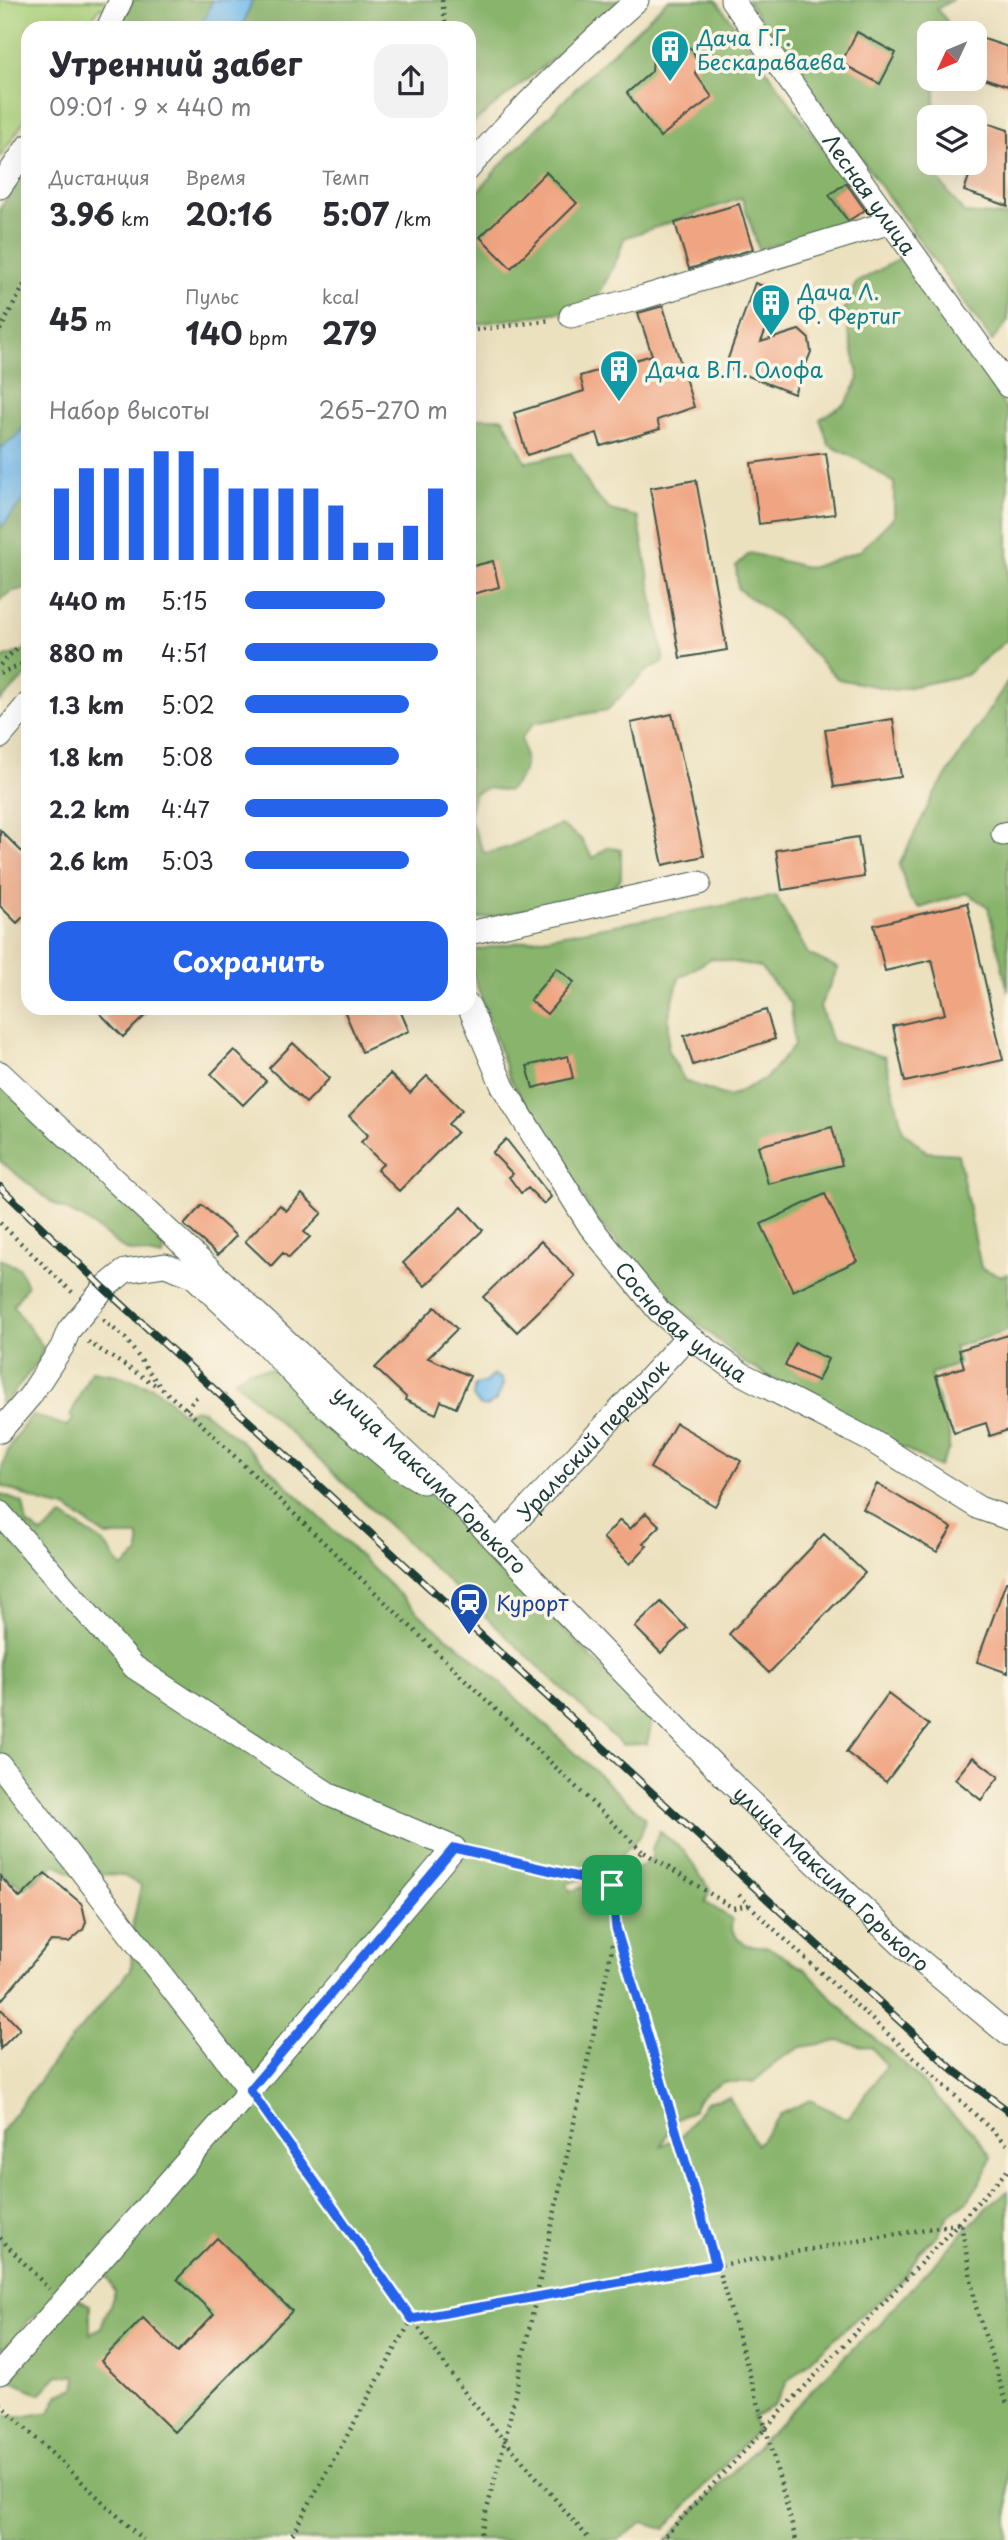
<!DOCTYPE html>
<html lang="ru">
<head>
<meta charset="utf-8">
<style>
	:root { --surface:#fff; --page:#f2f2f3; --text:#2b2b33; --muted:#7c7c81; --accent:#2563eb }
	body { margin:0; font-family:"Playpen Sans",sans-serif; background:var(--page); color:var(--text); height:100vh; display:flex; flex-direction:column; font-size:26px; white-space:nowrap }
	* { box-sizing:border-box; margin:0 }
	p { font-size:23px; color:var(--muted) }
	.icon { flex:none; width:38px; height:38px; fill:none; stroke:currentColor; stroke-width:2; stroke-linecap:round; stroke-linejoin:round }
	.map { position:relative; flex:1; overflow:hidden }
	.side { position:absolute; left:21px; top:21px; width:455px; height:994px; display:flex; flex-direction:column; background:var(--surface); border-radius:21px; box-shadow:0 7px 28px #0002 }
	.side>* { flex:none }
	.needle { width:46px; rotate:226deg }
	.tools { position:absolute; left:917px; top:21px; display:grid; gap:14px }
	.tools a { display:grid; place-items:center; width:70px; height:70px; border-radius:14px; background:var(--surface); box-shadow:0 7px 28px #0002; font-size:35px }
	.pin { position:absolute; display:grid; place-items:center; width:60px; height:60px; color:#fff; margin:-30px; border-radius:14px; box-shadow:0 4px 10px #0006 }
	.round { display:grid; place-items:center; flex:none; width:74px; height:74px; border-radius:21px; background:var(--page) }
	.headline { display:flex; align-items:center; justify-content:space-between; height:119px; padding:0 28px }
	h1 { font-size:32px; font-weight:700; line-height:52px }
	.stats { display:grid; grid-template-columns:repeat(3,1fr); gap:10px; height:119px; padding:7px 28px }
	.stats div { display:grid; align-content:center }
	.stats b { font-size:30px; font-weight:700 }
	.stats small { font-size:19px; font-weight:400 }
	.stats p { font-size:19px }
	.chart { height:196px; padding:14px 28px }
	.chart p { display:flex; justify-content:space-between }
	.chart svg { width:100%; height:126px; margin-top:7px; stroke:var(--accent); stroke-width:6 }
	.primary-button { display:flex; gap:14px; margin-top:auto; padding:14px 28px }
	.primary-button a { flex:1; height:80px; border-radius:21px; background:var(--accent); color:#fff; font-size:28px; font-weight:700; line-height:80px; text-align:center }
	ul { padding:0 28px; list-style:none; font-size:23px }
	li { display:grid; grid-template-columns:112px 84px 1fr; align-items:center; height:52px }
	li i { height:18px; border-radius:9px; background:var(--accent) }
	.map>svg:first-child { display:block }
</style>
</head>
<body>
<div class="map">
<svg width="1008" height="2540" viewBox="0 0 1008 2540">
	<rect width="100%" height="100%" fill="#fcf5e5"/>
	<filter id="ink" filterUnits="userSpaceOnUse"><feTurbulence type="fractalNoise" baseFrequency=".0143" numOctaves="2"/><feDisplacementMap in="SourceGraphic" scale="14" xChannelSelector="R" yChannelSelector="G"/><feConvolveMatrix kernelMatrix="1 2 1 2 8 2 1 2 1" color-interpolation-filters="sRGB"/></filter>
	<filter id="wash" filterUnits="userSpaceOnUse"><feTurbulence type="fractalNoise" baseFrequency=".00686" numOctaves="4" result="noise"/><feDisplacementMap in="SourceGraphic" scale="28" xChannelSelector="R" yChannelSelector="G"/><feGaussianBlur stdDeviation="1.57" result="paint"/><feColorMatrix in="noise" values="0 0 0 0 0 0 0 0 0 0 0 0 0 0 0 0 0 1.4 0 .05"/><feComposite in="paint" operator="in"/></filter>
	<g filter="url(#wash)">
		<rect width="100%" height="100%" fill="#ece1bf"/>
		<path fill="#abd27c" stroke="#658858" stroke-width="2" d="M 0,0 L 133,0 L 127,16 L 100,7 L 86,28 L 28,28 L 28,115 L 0,157 Z"/>
		<path fill="#88b46c" stroke="#547850" stroke-width="2" fill-rule="evenodd" d="M 133,0 L 212,0 L 206,17 L 196,28 L 119,28 Z
			M 252,0 L 619,0 L 596,24 L 469,126 L 469,28 L 242,28 Z
			M 668,0 L 716,0 L 847,182 L 829,195 L 848,221 L 759,250 L 742,198 L 624,238 L 618,257 L 599,295 L 582,309 L 469,325 L 469,202 L 496,170 L 595,69 Z
			M 747,0 L 952,0 L 937,9 L 947,21 L 944,33 L 929,33 L 929,79 L 936,79 L 934,117 L 929,117 L 929,145 L 926,163 L 964,213 L 1008,216 L 1008,321 L 992,341 Z
			M 28,167 L 28,416 L 19,434 L 0,449 L 0,208 Z
			M 902,257 L 989,381 L 1008,412 L 1008,639 L 966,675 L 895,690 L 838,679 L 777,617 L 738,589 L 736,566 L 750,553 L 810,568 L 860,551 L 894,517 L 894,483 L 863,462 L 829,445 L 820,419 L 846,403 L 859,379 L 844,310 L 856,283 Z
			M 469,416 L 471,418 L 503,418 L 526,462 L 571,453 L 593,493 L 610,510 L 638,517 L 664,662 L 646,671 L 607,710 L 534,723 L 521,738 C 528,764 528,773 508,791 L 487,788 L 475,793 L 469,816 Z
			M 28,494 L 28,588 C 16,590 8,591 0,601 L 0,529 Z
			M 28,649 L 28,674 L 0,701 L 0,659 Z
			M 1008,681 L 1008,991 L 988,907 L 967,893 L 920,908 L 910,899 L 899,865 L 933,796 Z
			M 469,817 L 484,853 C 512,850 534,833 561,825 L 580,838 L 593,858 L 608,847 L 621,850 L 621,878 L 607,894 L 469,921 Z
			M 776,896 L 808,954 L 838,968 L 820,1006 L 832,1042 L 885,1057 L 903,1131 L 927,1152 L 958,1154 L 981,1268 L 1002,1276 L 1008,1274 L 1008,1331 L 954,1347 L 959,1364 L 930,1374 L 949,1434 L 949,1449 L 939,1467 L 746,1364 L 661,1292 L 599,1223 L 509,1077 L 469,963 L 469,951 ZM 712,958 L 760,967 L 791,1004 L 794,1046 L 765,1079 L 729,1097 L 685,1081 L 668,1051 L 669,1016 L 679,978 Z
			M 0,1084 L 165,1240 L 163,1257 L 126,1250 L 84,1219 L 54,1204 L 0,1161 Z
			M 0,1259 L 19,1268 L 27,1286 L 13,1306 L 43,1347 L 39,1360 L 6,1402 L 0,1407 Z
			M 274,1369 L 386,1472 L 437,1498 L 652,1720 L 647,1744 L 622,1745 L 234,1380 L 249,1370 Z
			M 91,1371 L 117,1375 L 155,1388 L 184,1414 L 195,1409 L 203,1411 L 242,1442 L 429,1623 L 467,1652 L 645,1818 L 641,1835 L 625,1851 L 617,1864 L 603,1880 L 585,1878 L 566,1884 L 571,1891 L 592,1884 L 609,1889 L 613,1903 L 621,1909 L 633,1872 L 652,1858 L 652,1849 L 659,1831 L 684,1851 L 710,1890 L 705,1902 L 732,1919 L 731,1928 L 738,1939 L 747,1945 L 768,1947 L 806,1970 L 852,2019 L 907,2066 L 954,2116 L 974,2133 L 991,2156 L 986,2173 L 969,2199 L 948,2216 L 937,2236 L 919,2252 L 907,2275 L 884,2298 L 859,2316 L 787,2382 L 774,2406 L 753,2417 L 756,2431 L 665,2529 L 642,2523 L 618,2540 L 0,2540 L 0,2416 L 26,2416 L 50,2412 L 59,2394 L 75,2388 L 77,2376 L 58,2375 L 40,2394 L 1,2376 L 75,2297 L 90,2305 L 90,2334 L 101,2327 L 115,2292 L 105,2273 L 131,2241 L 55,2305 L 29,2320 L 13,2342 L 0,2349 L 0,2133 L 55,2059 L 131,1969 L 133,1923 L 141,1886 L 122,1875 L 70,1873 L 56,1864 L 24,1889 L 0,1872 L 0,1494 L 23,1503 L 27,1524 L 42,1534 L 63,1516 L 104,1543 L 122,1568 L 139,1554 L 139,1536 L 106,1536 L 66,1508 L 43,1503 L 0,1485 C 0,1458 15,1436 32,1415 L 67,1426 L 74,1418 L 70,1416 ZM 840,2041 L 872,2048 L 886,2066 L 848,2119 L 810,2100 L 781,2114 L 757,2145 L 729,2097 L 706,2102 L 682,2135 L 661,2146 L 674,2121 L 692,2111 L 697,2101 L 707,2091 L 723,2082 L 753,2082 L 783,2057 L 801,2047 Z
			M 1008,2191 L 1008,2540 L 666,2540 L 857,2344 L 879,2326 L 886,2315 L 988,2206 Z"/>
		<path fill="#78bef0" stroke="#4c7e92" stroke-width="2" d="M 212,0 L 252,0 L 242,28 L 196,28 L 206,17 Z
			M 28,416 L 28,494 L 0,529 L 0,449 L 19,434 Z
			M 493,1375 L 502,1379 L 503,1385 L 496,1401 L 485,1407 L 479,1405 L 473,1397 L 475,1385 L 486,1382 Z"/>
		<g id="blocks">
			<path fill="#f0a582" d="M 857,32 L 896,53 L 880,84 L 841,63 Z
				M 975,36 L 1008,47 L 1008,86 L 975,75 Z
				M 677,40 L 693,50 L 698,66 L 695,73 L 712,97 L 660,137 L 627,93 L 652,71 L 653,54 L 660,43 Z
				M 987,123 L 1008,130 L 1008,206 L 964,191 Z
				M 546,172 L 577,203 L 511,268 L 480,237 Z
				M 846,183 L 865,210 L 848,221 L 829,195 Z
				M 739,204 L 753,249 L 689,269 L 675,223 Z
				M 755,283 L 780,293 L 761,342 L 799,330 L 809,339 L 811,352 L 794,394 L 725,367 Z
				M 663,306 L 694,407 L 657,420 L 660,429 L 601,446 L 597,433 L 527,455 L 514,413 L 584,391 L 580,376 L 652,355 L 638,313 Z
				M 826,453 L 835,514 L 759,524 L 751,463 Z
				M 696,480 L 727,650 L 680,658 L 650,488 Z
				M 493,561 L 499,587 L 469,595 L 469,567 Z
				M 672,714 L 704,856 L 663,865 L 631,723 Z
				M 893,719 L 901,777 L 834,787 L 825,729 Z
				M 0,830 L 28,858 L 28,912 L 17,923 L 0,906 Z
				M 858,837 L 864,877 L 782,890 L 776,850 Z
				M 967,903 L 1003,1060 L 905,1082 L 893,1026 L 945,1014 L 932,960 L 885,971 L 874,925 Z
				M 557,968 L 574,982 L 547,1014 L 530,1000 Z
				M 95,1008 L 153,1008 L 123,1037 Z
				M 343,1008 L 399,1008 L 409,1031 L 362,1052 Z
				M 766,1010 L 775,1039 L 693,1065 L 684,1036 Z
				M 293,1043 L 330,1078 L 306,1103 L 269,1068 Z
				M 234,1050 L 266,1081 L 243,1105 L 211,1074 Z
				M 568,1056 L 573,1078 L 533,1088 L 527,1066 Z
				M 390,1074 L 410,1093 L 427,1076 L 462,1110 L 448,1124 L 457,1132 L 399,1191 L 377,1170 L 383,1164 L 361,1142 L 368,1135 L 349,1116 Z
				M 832,1127 L 842,1165 L 768,1184 L 758,1146 Z
				M 506,1139 L 551,1197 L 544,1204 L 528,1188 L 521,1193 L 509,1177 L 513,1174 L 492,1153 Z
				M 302,1194 L 322,1213 L 304,1232 L 310,1237 L 289,1258 L 283,1253 L 271,1266 L 245,1241 L 280,1205 L 286,1211 Z
				M 825,1194 L 857,1261 L 793,1291 L 761,1224 Z
				M 202,1205 L 236,1236 L 218,1255 L 184,1225 Z
				M 462,1207 L 483,1230 L 425,1286 L 403,1263 Z
				M 541,1241 L 575,1276 L 517,1332 L 483,1297 Z
				M 435,1307 L 457,1329 L 428,1358 L 470,1376 L 456,1408 L 441,1401 L 436,1414 L 405,1400 L 406,1397 L 375,1368 Z
				M 1008,1335 L 1008,1430 L 990,1436 L 986,1423 L 954,1433 L 936,1376 L 964,1367 L 959,1350 Z
				M 795,1343 L 828,1359 L 818,1381 L 785,1366 Z
				M 676,1423 L 741,1461 L 715,1506 L 650,1468 Z
				M 877,1484 L 952,1528 L 937,1552 L 863,1509 Z
				M 646,1513 L 660,1526 L 643,1543 L 647,1546 L 630,1564 L 603,1538 L 620,1520 L 630,1529 Z
				M 824,1534 L 865,1573 L 769,1673 L 729,1634 Z
				M 1006,1582 L 1008,1582 L 1008,1673 L 977,1662 Z
				M 661,1602 L 687,1628 L 661,1653 L 635,1627 Z
				M 888,1694 L 929,1725 L 886,1782 L 846,1752 Z
				M 973,1757 L 999,1777 L 981,1800 L 955,1779 Z
				M 45,1873 L 82,1904 L 86,1922 L 83,1930 L 69,1942 L 51,1941 L 0,2002 L 0,1876 L 20,1898 Z
				M 0,2008 L 20,2029 L 0,2049 Z
				M 217,2238 L 292,2311 L 174,2432 L 101,2361 L 143,2318 L 178,2352 L 214,2314 L 177,2279 Z"/>
		</g>
	</g>
	<g filter="url(#ink)">
		<use href="#blocks" fill-opacity="0" stroke="#3e5649" stroke-width="2"/>
		<g fill="none" stroke-linecap="round" stroke-linejoin="round">
			<defs>
				<g id="minor">
					<path id="s1" d="M 732,0 L 1008,386"/>
					<path d="M 108,28 L 121,0"/>
					<path d="M 469,168 C 520,107 578,53 637,0"/>
					<path d="M 0,187 L 28,146"/>
					<path d="M 571,316 L 644,297 L 891,222"/>
					<path d="M 0,737 L 28,704"/>
					<path d="M 1003,834 L 1008,833"/>
					<path d="M 469,933 L 699,883"/>
					<path id="s2" d="M 469,1006 L 503,1087 L 590,1226 L 659,1311 L 688,1336 L 742,1374 L 872,1441 L 979,1508 L 1008,1518"/>
					<path id="s3" d="M 0,1073 L 459,1503 L 725,1777 L 905,1948 L 1008,2034"/>
					<path d="M 0,1431 L 30,1396 L 62,1347 L 69,1330 L 104,1288 L 125,1271 L 165,1265 L 192,1275 L 265,1344 L 320,1402 L 396,1466 L 423,1482"/>
					<path d="M 0,1513 L 134,1667 L 330,1795 L 454,1848 L 250,2090 L 0,2373"/>
					<path id="s4" d="M 497,1542 L 688,1336"/>
					<path d="M 0,1765 L 250,2090"/>
				</g>
			</defs>
			<use href="#minor" stroke="#3e5649" stroke-width="25"/>
			<path stroke="#3e5649" stroke-width="4.5" stroke-dasharray="2 5" stroke-linecap="butt" d="M 442,0 L 446,28
				M 0,330 L 28,278
				M 469,331 L 551,320
				M 0,665 L 28,637
				M 0,673 L 28,662
				M 0,1223 L 73,1293
				M 103,1320 L 125,1338 L 161,1388 L 186,1409 L 642,1851
				M 88,1342 L 157,1386
				M 186,1409 L 198,1395
				M 473,1852 L 612,1885
				M 739,1895 C 826,1981 920,2060 1008,2146
				M 749,1905 L 733,1908 L 642,1851 L 612,1885 L 616,1928 L 766,2429 L 796,2540
				M 261,2106 L 467,2396 L 590,2540
				M 0,2238 L 49,2289
				M 0,2404 L 143,2540
				M 289,2540 L 412,2319 L 961,2223 L 976,2307 L 1008,2407
				M 479,2540 L 505,2440 L 616,1930
				M 661,2540 L 1008,2170"/>
			<use href="#minor" stroke="#fff" stroke-width="23"/>
			<defs>
				<path id="rail" d="M 0,1187 L 104,1288 L 953,2070 L 1008,2111"/>
			</defs>
			<use href="#rail" stroke="#1f3d34" stroke-width="8"/>
			<use href="#rail" stroke="#fcf5e5" stroke-width="5" stroke-dasharray="16" stroke-linecap="butt"/>
		</g>
	</g>
	<g fill="none" stroke-linecap="round" stroke-linejoin="round" filter="url(#ink)">
		<defs>
			<path id="route" d="M 454,1848 L 612,1885 L 616,1928 L 716,2265 L 412,2319 L 250,2090 Z"/>
		</defs>
		<use href="#route" stroke="#fff" stroke-width="14"/>
		<use href="#route" stroke="#2563eb" stroke-width="9"/>
	</g>
	<defs>
		<symbol id="building-pin" viewBox="-11 -11 22 30"><path d="M0 17L-7.5 6A9.5 9.5 0 1 1 7.5 6Z" fill="#0f9aa8" stroke="#fcf5e5"/><path d="M-4-6H4V6H1V3H-1V6H-4ZM-2.5-4.3h1.7v1.8h-1.7ZM.8-4.3h1.7v1.8H.8ZM-2.5-1h1.7V.8h-1.7ZM.8-1h1.7V.8H.8Z" fill="#fff"/></symbol>
		<symbol id="station-pin" viewBox="-11 -11 22 30"><path d="M0 17L-7.5 6A9.5 9.5 0 1 1 7.5 6Z" fill="#1a4fb4" stroke="#fcf5e5"/><path d="M-3-6H3Q5-6 5-4V2Q5 4 3 4L4.5 6H3L1.5 4h-3L-3 6H-4.5L-3 4Q-5 4-5 2V-4Q-5-6-3-6ZM-3.5-4v3h7v-3ZM-3.5 1v1.5H-2V1ZM2 1v1.5H3.5V1Z" fill="#fff"/></symbol>
	</defs>
	<g fill-rule="evenodd">
		<use href="#building-pin" x="648" y="27" width="44" height="60"/>
		<use href="#building-pin" x="749" y="281" width="44" height="60"/>
		<use href="#building-pin" x="597" y="347" width="44" height="60"/>
		<use href="#station-pin" x="447" y="1580" width="44" height="60"/>
	</g>
	<g text-anchor="middle" dominant-baseline="central" stroke-width="7" stroke-linejoin="round" paint-order="stroke">
		<g font-size="21" fill="#0d838f" stroke="#fcf5e5" text-anchor="start">
			<text x="697" y="37">Дача Г.Г.<tspan x="697" dy="24">Бескараваева</tspan></text>
			<text x="798" y="291">Дача Л.<tspan x="798" dy="24">Ф. Фертиг</tspan></text>
			<text x="646" y="369">Дача В.П. Олофа</text>
		</g>
		<g font-size="21" fill="#1f3d34" stroke="#fcf5e5">
			<text stroke="none"><textPath href="#s1" startOffset="238">Лесная улица</textPath></text>
			<text stroke="none"><textPath href="#s2" startOffset="385">Сосновая улица</textPath></text>
			<text stroke="none"><textPath href="#s4" startOffset="140">Уральский переулок</textPath></text>
			<text stroke="none"><textPath href="#s3" startOffset="592">улица Максима Горького</textPath></text>
			<text stroke="none"><textPath href="#s3" startOffset="1158">улица Максима Горького</textPath></text>
		</g>
		<g font-size="21" fill="#164399" stroke="#fcf5e5" text-anchor="start">
			<text x="496" y="1602">Курорт</text>
		</g>
	</g>
</svg>
<div class="tools">
<a><svg class="needle" viewBox="-14 -14 28 28"><path d="M0-13l5 13h-10z" fill="#e53935"/><path d="M0 13l5-13h-10z" fill="#7c7c81"/></svg></a>
<a><svg class="icon" aria-label="layers" viewBox="0 0 24 24"><path d="M12 4l9 5-9 5-9-5zM3 14l9 5 9-5"/></svg></a>
</div>
<div class="pin" style="left:612px;top:1885px;background:#1e9e55"><svg class="icon" aria-label="arrive" viewBox="0 0 24 24"><path d="M6 21V4h12l-3 4 3 4H6"/></svg></div>
<section class="side">
<div class="headline"><div><h1>Утренний забег</h1><p>09:01 · 9 × 440 m</p></div><a class="round"><svg class="icon" aria-label="share" viewBox="0 0 24 24"><path d="M12 15V3M7 8l5-5 5 5M5 13v7h14v-7"/></svg></a></div>
<div class="stats">
<div><p>Дистанция</p><b>3.96<small> km</small></b></div>
<div><p>Время</p><b>20:16</b></div>
<div><p>Темп</p><b>5:07<small> /km</small></b></div>
</div>
<div class="stats">
<div><b>45<small> m</small></b></div>
<div><p>Пульс</p><b>140<small> bpm</small></b></div>
<div><p>kcal</p><b>279</b></div>
</div>
<div class="chart"><p><span>Набор высоты</span>265–270 m</p>
<svg viewBox="0 0 160 44" preserveAspectRatio="none"><path d="M5 44V19M15 44V12M25 44V12M35 44V12M45 44V6M55 44V6M65 44V12M75 44V19M85 44V19M95 44V19M105 44V19M115 44V25M125 44V38M135 44V38M145 44V32M155 44V19"/></svg>
</div>
<ul>
<li><b>440 m</b>5:15<i style="width:69%"></i></li>
<li><b>880 m</b>4:51<i style="width:95%"></i></li>
<li><b>1.3 km</b>5:02<i style="width:81%"></i></li>
<li><b>1.8 km</b>5:08<i style="width:76%"></i></li>
<li><b>2.2 km</b>4:47<i style="width:100%"></i></li>
<li><b>2.6 km</b>5:03<i style="width:81%"></i></li>
</ul>
<div class="primary-button"><a>Сохранить</a></div>
</section>
</div>
</body>
</html>
